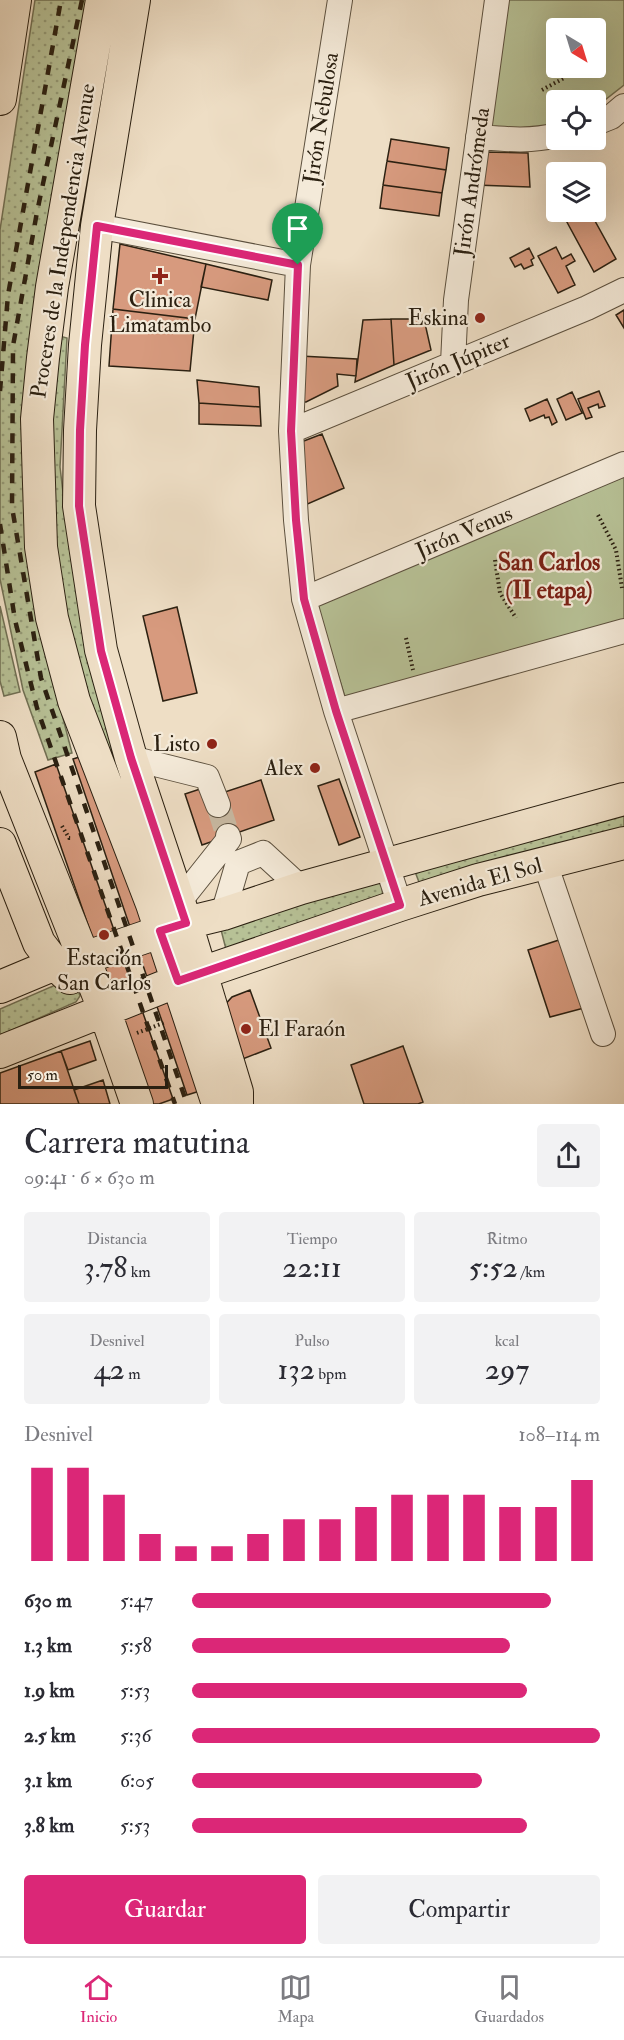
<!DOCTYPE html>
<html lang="es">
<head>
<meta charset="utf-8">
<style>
	:root { --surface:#fff; --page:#f2f2f3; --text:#2b2b33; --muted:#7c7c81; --line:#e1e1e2; --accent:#db2777 }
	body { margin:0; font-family:"IM FELL Double Pica",serif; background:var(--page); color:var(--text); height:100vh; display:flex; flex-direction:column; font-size:22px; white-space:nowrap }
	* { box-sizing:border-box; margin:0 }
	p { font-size:20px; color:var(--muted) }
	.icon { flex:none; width:33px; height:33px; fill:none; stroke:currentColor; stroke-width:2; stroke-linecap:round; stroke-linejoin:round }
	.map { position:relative; height:1104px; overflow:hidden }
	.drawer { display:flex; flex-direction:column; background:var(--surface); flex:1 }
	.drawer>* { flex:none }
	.needle { width:39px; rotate:142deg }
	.fabs { position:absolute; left:546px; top:18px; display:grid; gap:12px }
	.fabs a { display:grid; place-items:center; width:60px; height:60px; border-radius:6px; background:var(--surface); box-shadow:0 6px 24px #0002; font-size:30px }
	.scale { position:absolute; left:18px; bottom:15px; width:150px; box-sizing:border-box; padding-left:6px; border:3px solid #2b2011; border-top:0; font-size:16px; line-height:21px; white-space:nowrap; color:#2b2011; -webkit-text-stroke:4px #f4ead9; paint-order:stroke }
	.pin { position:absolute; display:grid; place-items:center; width:51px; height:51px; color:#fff; margin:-62px -26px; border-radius:50% 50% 50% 0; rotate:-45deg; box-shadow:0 0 6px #0007 }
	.pin .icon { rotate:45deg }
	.round { display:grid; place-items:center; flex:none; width:63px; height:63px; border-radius:6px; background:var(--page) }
	.overview { display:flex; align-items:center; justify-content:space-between; height:102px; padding:0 24px }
	h1 { font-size:33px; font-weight:600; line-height:45px }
	.metrics { display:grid; grid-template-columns:repeat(3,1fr); gap:9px; height:102px; padding:6px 24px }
	.metrics div { display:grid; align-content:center; border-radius:6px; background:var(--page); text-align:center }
	.metrics b { font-size:30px; font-weight:600 }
	.metrics small { font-size:16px; font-weight:400 }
	.metrics p { font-size:16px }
	.chart { height:168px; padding:12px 24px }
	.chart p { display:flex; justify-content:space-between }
	.chart svg { width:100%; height:108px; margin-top:6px; stroke:var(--accent); stroke-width:6 }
	.primary-button { display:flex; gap:12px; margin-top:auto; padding:12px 24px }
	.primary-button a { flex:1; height:69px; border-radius:6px; background:var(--accent); color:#fff; font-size:24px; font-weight:600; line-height:69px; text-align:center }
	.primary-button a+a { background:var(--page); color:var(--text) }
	ul { padding:0 24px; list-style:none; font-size:20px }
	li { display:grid; grid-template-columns:96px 72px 1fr; align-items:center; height:45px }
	li i { height:15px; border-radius:8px; background:var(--accent) }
	.tab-bar { display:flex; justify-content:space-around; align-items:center; height:84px; border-top:2px solid var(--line); background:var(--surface); font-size:16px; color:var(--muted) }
	.tab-bar a { display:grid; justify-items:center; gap:3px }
	.tab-bar .current { color:var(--accent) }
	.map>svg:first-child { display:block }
</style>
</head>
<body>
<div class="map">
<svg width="624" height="1104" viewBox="0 0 624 1104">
	<defs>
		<pattern id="grass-dots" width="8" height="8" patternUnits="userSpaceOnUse" patternTransform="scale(1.5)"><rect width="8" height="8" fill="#b7c196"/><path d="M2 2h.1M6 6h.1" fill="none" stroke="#959c79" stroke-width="1.8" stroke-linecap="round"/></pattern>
	</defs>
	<rect width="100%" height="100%" fill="#eedec5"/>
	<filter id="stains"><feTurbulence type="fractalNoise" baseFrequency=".00333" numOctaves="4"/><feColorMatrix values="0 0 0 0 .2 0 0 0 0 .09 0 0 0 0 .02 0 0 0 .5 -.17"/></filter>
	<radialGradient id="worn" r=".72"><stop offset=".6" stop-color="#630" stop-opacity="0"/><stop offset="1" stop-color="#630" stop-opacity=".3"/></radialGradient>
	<path fill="url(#grass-dots)" stroke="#717054" stroke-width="1.5" d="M 35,0 L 90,0 L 29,372 L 58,699 L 72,753 L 48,760 L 23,690 L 0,579 L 0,230 Z
		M 52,334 L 67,338 L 60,467 L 70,552 L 153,879 L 80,683 L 43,489 Z
		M 0,606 L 20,692 L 4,696 L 0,681 Z
		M 624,808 L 624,835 L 419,882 L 414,869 Z
		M 376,877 L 382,887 L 383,900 L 228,957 L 219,922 Z
		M 69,979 L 76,984 L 80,996 L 76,1002 L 0,1035 L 0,1009 Z"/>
	<path fill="#b7c196" stroke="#717054" stroke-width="1.5" fill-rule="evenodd" d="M 504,0 L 624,0 L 624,85 L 596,107 L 596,100 L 556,100 L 556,126 L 492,131 L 488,116 ZM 556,28 L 596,28 L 596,68 L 556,68 Z
		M 624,477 L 624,621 L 345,697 L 314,598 Z"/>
	<path fill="#d79a7e" stroke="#2b2011" stroke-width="1.5" d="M 391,139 L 449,148 L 446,170 L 387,161 Z
		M 481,152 L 528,153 L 530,187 L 476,185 Z
		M 387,161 L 446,170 L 442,193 L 383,185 Z
		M 383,185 L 442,193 L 439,216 L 380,208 Z
		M 565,212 L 577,212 L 578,213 L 590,212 L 616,259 L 594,272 L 562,213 Z
		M 120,244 L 206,264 L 195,319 L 113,309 Z
		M 556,247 L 562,259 L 571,254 L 575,261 L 566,266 L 575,285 L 558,293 L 538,256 Z
		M 529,248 L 534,258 L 531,260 L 533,265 L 524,269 L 521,264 L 515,267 L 510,258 Z
		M 206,264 L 272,280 L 268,300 L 201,287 Z
		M 113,309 L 195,319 L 190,371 L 109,366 Z
		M 624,310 L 624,328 L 616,315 Z
		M 391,319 L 424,319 L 431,350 L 394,365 Z
		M 391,319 L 394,365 L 355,382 L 363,320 Z
		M 300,356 L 357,359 L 356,376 L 337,374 L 338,386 L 306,402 L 301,402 Z
		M 197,380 L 259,387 L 260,407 L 199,403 Z
		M 599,391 L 605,406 L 599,408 L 598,404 L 588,408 L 592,417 L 586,419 L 578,399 Z
		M 572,392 L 582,413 L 566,420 L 557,399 Z
		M 547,399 L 557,422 L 552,425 L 549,417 L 545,418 L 544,415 L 530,421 L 525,409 Z
		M 199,403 L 260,407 L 261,426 L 199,424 Z
		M 322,434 L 344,488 L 303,506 L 296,444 Z
		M 177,607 L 197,693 L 163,701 L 143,616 Z
		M 89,754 L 203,1090 L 187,1095 L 73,759 Z
		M 56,764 L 173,1099 L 159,1104 L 150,1104 L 35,772 Z
		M 339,779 L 360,837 L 339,845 L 318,786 Z
		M 261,780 L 274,820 L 202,845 L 185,794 L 203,788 L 222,793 Z
		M 559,940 L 584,1008 L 550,1017 L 528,950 Z
		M 250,990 L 271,1048 L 240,1060 L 221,1009 L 232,997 Z
		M 90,1041 L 96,1060 L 68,1070 L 61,1051 Z
		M 403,1046 L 423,1102 L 418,1104 L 364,1104 L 351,1065 Z
		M 61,1051 L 79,1104 L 0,1104 L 0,1073 Z
		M 103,1080 L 110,1104 L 79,1104 L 74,1090 Z"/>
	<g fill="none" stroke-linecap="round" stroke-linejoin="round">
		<path stroke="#c7b8a1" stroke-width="24" stroke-dasharray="24 12" stroke-linecap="butt" d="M 218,805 L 228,836"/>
		<defs>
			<path id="minor" d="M 340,0 L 298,265 L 291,431 L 296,520 L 304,599 L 336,711 L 400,905
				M 596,123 L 611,117 L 624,106
				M 478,137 C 504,139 531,142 556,135
				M 97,226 L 298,265
				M 453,363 L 456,300 L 497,0
				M 291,431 L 587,308 L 624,290
				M 304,599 L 624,464
				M 336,711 L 624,631
				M 131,758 L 207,777 L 218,805
				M 545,863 L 603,1034
				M 179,902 L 229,839 L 228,836
				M 223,914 L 238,863 L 263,853 L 301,888"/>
			<path id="major" d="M 102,0 L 52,287 L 43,358 L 37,419 L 41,547 L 52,618 L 74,701 L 152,904 L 218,1104
				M 134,0 L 97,226 L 85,345 L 80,430 L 79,506 L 101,650 L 131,758 L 186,923 L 237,1092 L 237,1104
				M 0,99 L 15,0
				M 0,737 L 5,759 L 104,1009 L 137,1104
				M 0,844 L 39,943 L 55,964 L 70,978
				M 0,987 L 55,964 L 84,958 L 186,923 L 223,914 L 301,888 L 624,799
				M 0,1052 L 178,981 L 400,905 L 478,880 L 624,843"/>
		</defs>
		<use href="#minor" stroke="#5c503e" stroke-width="26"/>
		<use href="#major" stroke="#2b2011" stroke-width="34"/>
		<path stroke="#2b2011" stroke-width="4" stroke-dasharray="1.5 3" stroke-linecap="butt" d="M 542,90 L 564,78
			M 598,515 L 616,550 L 622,588
			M 495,560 L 500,593 L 516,618
			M 406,638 L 413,670
			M 62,826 L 69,838 L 71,838
			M 137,1033 L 166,1022"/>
		<use href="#minor" stroke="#f4ead9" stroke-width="24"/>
		<use href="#major" stroke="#eedec5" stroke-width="32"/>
		<path stroke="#2b2011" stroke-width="4.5" stroke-dasharray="10 10" stroke-linecap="butt" d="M 82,0 L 37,212 L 13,346 L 12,507 L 41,678 L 187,1104
			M 0,391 L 8,295 L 61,0
			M 0,524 L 15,620 L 37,708 L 175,1104"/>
	</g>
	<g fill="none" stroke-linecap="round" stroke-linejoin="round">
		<defs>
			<path id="route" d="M 97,226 L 298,265 L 291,431 L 296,520 L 304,599 L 336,711 L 400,905 L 178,981 L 160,931 L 186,923 L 131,758 L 101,651 L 79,506 L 80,430 L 85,345 Z"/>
		</defs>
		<use href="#route" stroke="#fff" stroke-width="12"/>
		<use href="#route" stroke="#db2777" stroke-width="8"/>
	</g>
	<g fill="#8f2418" stroke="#f4ead9" stroke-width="2">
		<path d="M157 267h6v6h6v6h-6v6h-6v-6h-6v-6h6z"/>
		<circle cx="480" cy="318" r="6"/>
		<circle cx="212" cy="744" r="6"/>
		<circle cx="315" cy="768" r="6"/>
		<circle cx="104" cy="935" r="6"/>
		<circle cx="246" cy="1029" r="6"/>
	</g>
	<g text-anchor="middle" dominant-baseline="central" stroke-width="4.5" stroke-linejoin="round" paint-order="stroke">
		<g font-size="22" fill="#2b2011" stroke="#f4ead9">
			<text transform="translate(321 118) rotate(-81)">Jirón Nebulosa</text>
			<text transform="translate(472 182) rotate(-82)">Jirón Andrómeda</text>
			<text transform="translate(63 241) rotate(-81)">Proceres de la Independencia Avenue</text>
			<text transform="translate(458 361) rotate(-23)">Jirón Júpiter</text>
			<text transform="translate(464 532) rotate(-23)">Jirón Venus</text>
			<text transform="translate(480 882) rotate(-16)">Avenida El Sol</text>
		</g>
		<g font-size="22" fill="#2b2011" stroke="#f4ead9" text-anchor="end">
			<text x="160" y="300" text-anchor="middle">Clinica<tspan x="160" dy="25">Limatambo</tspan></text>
			<text x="468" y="318">Eskina</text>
			<text x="200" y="744">Listo</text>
			<text x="303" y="768">Alex</text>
			<text x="104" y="958" text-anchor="middle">Estación<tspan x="104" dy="25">San Carlos</tspan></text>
			<text x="258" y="1029" text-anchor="start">El Faraón</text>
		</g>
		<g font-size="24" font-weight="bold" fill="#7a1f14" stroke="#f4ead9">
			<text x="549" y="562">San Carlos<tspan x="549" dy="28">(II etapa)</tspan></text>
		</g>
	</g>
	<rect width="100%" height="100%" filter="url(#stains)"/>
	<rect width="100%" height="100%" fill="url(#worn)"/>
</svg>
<div class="fabs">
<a><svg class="needle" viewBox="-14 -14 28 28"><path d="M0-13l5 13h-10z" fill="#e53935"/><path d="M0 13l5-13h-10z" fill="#7c7c81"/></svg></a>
<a><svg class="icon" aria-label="locate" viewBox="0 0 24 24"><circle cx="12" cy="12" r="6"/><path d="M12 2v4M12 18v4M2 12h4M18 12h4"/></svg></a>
<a><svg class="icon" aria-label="layers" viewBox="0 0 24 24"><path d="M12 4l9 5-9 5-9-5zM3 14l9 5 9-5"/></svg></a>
</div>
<div class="scale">50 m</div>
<div class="pin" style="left:298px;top:265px;background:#1e9e55"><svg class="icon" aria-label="arrive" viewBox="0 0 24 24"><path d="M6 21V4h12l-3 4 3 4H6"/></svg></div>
</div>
<section class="drawer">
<div class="overview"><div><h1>Carrera matutina</h1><p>09:41 · 6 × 630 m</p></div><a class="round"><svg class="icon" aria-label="share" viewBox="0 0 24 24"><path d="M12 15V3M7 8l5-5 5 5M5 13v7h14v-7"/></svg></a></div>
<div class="metrics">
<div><p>Distancia</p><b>3.78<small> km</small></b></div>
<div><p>Tiempo</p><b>22:11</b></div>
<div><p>Ritmo</p><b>5:52<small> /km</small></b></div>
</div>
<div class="metrics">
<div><p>Desnivel</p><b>42<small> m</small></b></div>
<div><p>Pulso</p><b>132<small> bpm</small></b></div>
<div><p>kcal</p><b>297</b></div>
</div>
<div class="chart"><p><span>Desnivel</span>108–114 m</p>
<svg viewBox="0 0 160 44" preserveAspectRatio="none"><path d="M5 44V6M15 44V6M25 44V17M35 44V33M45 44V38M55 44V38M65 44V33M75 44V27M85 44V27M95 44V22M105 44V17M115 44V17M125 44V17M135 44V22M145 44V22M155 44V11"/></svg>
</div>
<ul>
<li><b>630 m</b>5:47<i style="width:88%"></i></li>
<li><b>1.3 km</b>5:58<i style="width:78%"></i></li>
<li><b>1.9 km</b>5:53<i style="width:82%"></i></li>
<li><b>2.5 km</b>5:36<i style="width:100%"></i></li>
<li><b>3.1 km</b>6:05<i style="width:71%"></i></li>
<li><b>3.8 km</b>5:53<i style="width:82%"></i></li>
</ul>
<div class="primary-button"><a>Guardar</a><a>Compartir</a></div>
</section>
<nav class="tab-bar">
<a class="current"><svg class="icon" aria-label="home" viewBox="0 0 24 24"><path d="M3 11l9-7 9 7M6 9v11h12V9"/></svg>Inicio</a>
<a><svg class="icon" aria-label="map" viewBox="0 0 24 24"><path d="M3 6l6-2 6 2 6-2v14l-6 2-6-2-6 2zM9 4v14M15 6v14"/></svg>Mapa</a>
<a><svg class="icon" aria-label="saved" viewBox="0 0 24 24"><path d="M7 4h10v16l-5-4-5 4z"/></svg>Guardados</a>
</nav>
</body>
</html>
